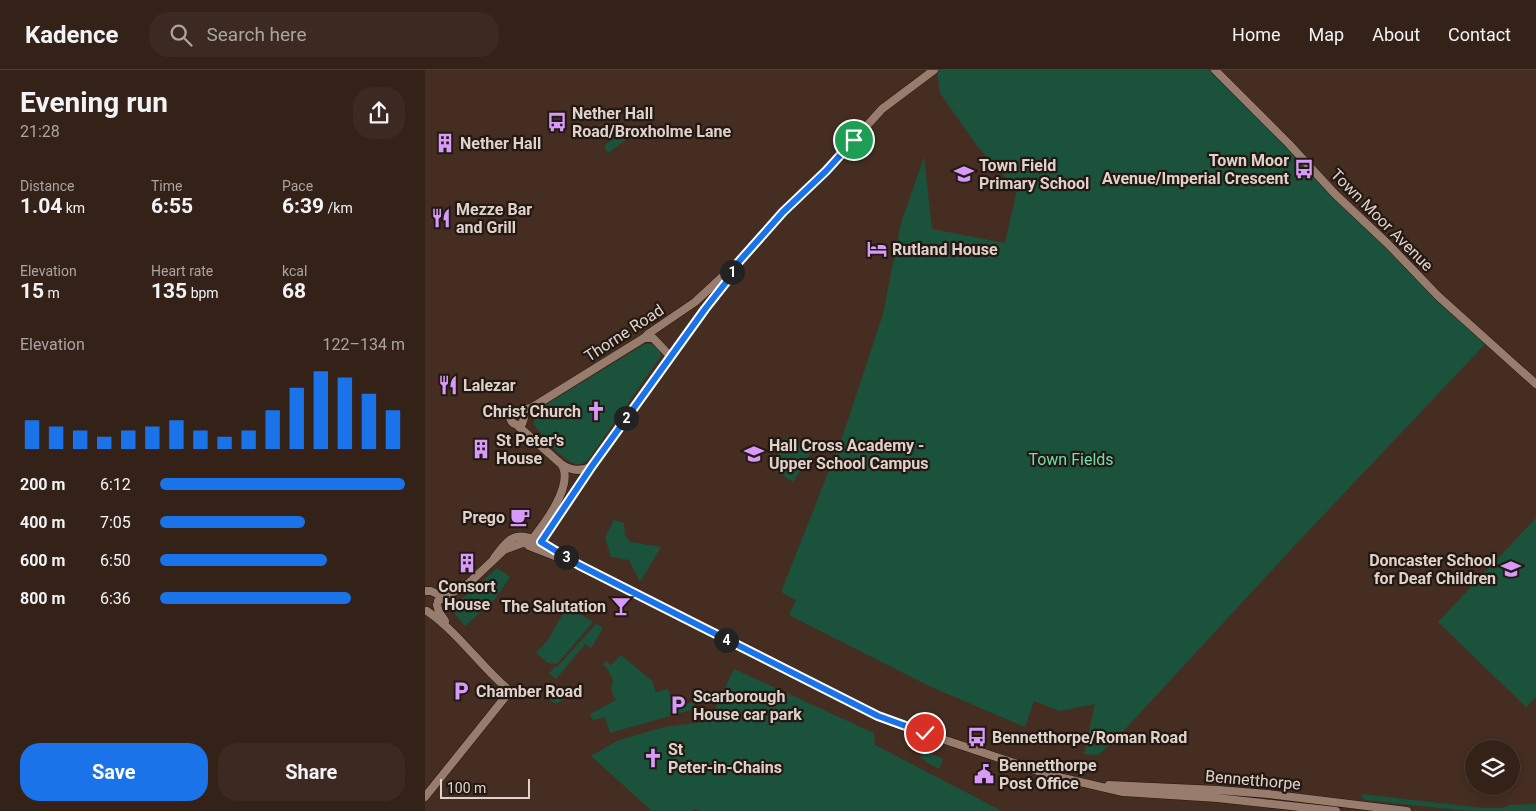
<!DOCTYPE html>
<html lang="en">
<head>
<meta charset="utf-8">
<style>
	:root { --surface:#342219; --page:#3c2a22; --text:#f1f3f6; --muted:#a9a4a2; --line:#4e3f38; --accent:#1a73e8 }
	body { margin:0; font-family:Roboto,sans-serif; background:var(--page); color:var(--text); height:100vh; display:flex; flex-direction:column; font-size:19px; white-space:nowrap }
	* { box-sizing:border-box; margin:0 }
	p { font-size:16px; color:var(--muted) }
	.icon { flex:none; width:28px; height:28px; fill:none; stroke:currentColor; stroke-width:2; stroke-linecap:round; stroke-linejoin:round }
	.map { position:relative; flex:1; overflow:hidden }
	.details { display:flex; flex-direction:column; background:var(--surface); width:425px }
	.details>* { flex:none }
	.buttons { position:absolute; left:1040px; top:670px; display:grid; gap:10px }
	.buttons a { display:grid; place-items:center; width:55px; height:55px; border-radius:50%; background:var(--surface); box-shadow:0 2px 12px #0003,0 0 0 1px var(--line); font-size:25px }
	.scale { position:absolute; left:15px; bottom:12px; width:90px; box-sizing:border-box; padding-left:5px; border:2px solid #e0d1ca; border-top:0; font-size:14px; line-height:18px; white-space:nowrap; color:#e0d1ca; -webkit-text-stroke:4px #231913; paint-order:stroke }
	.pin { position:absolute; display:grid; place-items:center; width:42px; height:42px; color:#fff; margin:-21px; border:2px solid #fff; border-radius:50%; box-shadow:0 1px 5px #0007 }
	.km { position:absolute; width:25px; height:25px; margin:-12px; border-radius:50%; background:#222; color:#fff; font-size:14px; line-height:25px; text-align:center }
	.round { display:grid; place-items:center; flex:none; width:52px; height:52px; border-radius:20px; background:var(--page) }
	.head { display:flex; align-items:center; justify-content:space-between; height:85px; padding:0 20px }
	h1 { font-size:28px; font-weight:700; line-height:38px }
	.metrics { display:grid; grid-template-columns:repeat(3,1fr); gap:8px; height:85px; padding:5px 20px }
	.metrics div { display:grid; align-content:center }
	.metrics b { font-size:21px; font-weight:700 }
	.metrics small { font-size:14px; font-weight:400 }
	.metrics p { font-size:14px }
	.chart { height:140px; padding:10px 20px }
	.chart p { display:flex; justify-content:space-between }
	.chart svg { width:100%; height:90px; margin-top:5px; stroke:var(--accent); stroke-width:6 }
	.button { display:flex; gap:10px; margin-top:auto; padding:10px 20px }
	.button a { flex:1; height:58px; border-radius:20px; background:var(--accent); color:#fff; font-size:20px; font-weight:700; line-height:58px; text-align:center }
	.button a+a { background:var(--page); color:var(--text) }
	ul { padding:0 20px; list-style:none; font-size:16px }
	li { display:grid; grid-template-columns:80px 60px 1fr; align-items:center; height:38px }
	li i { height:12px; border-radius:6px; background:var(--accent) }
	header { display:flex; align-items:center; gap:30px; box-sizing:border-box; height:70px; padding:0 25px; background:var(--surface); border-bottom:1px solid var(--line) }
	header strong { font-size:24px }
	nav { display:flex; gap:28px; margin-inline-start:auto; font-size:18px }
	.search { width:350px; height:45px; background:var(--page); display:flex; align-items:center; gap:12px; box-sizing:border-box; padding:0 18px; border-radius:20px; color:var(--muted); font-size:19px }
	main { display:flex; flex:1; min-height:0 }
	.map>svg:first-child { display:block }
</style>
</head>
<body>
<header>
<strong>Kadence</strong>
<div class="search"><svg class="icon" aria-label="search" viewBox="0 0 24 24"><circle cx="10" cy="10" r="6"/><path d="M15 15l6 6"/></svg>Search here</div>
<nav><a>Home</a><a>Map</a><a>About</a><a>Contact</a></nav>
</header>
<main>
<section class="details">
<div class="head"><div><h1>Evening run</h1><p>21:28</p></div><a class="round"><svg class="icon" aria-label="share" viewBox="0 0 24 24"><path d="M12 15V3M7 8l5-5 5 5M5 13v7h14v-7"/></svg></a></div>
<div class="metrics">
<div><p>Distance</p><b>1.04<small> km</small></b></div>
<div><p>Time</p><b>6:55</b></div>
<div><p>Pace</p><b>6:39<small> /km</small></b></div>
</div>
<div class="metrics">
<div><p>Elevation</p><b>15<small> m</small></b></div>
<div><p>Heart rate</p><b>135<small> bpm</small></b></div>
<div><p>kcal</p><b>68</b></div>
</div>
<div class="chart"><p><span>Elevation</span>122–134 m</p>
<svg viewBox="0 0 160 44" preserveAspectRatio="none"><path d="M5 44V30M15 44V33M25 44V35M35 44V38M45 44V35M55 44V33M65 44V30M75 44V35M85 44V38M95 44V35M105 44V25M115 44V14M125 44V6M135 44V9M145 44V17M155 44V25"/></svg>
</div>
<ul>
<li><b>200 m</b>6:12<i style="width:100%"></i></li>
<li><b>400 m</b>7:05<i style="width:59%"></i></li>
<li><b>600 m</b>6:50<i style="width:68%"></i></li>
<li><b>800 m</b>6:36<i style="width:78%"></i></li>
</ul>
<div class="button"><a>Save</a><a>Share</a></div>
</section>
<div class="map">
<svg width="1111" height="741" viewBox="0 0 1111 741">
	<rect width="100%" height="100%" fill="#452e21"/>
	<path fill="#1b523c" d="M 512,0 L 784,0 L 864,74 L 1062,272 L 872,473 L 693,667 L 673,685 L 659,684 L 670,634 L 634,641 L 609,631 L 600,657 L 504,616 L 364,545 L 371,530 L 356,522 L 418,365 L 458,244 L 476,153 L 499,87 L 507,159 L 580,173 L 592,120 L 553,77 L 515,23 Z
		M 196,62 L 197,65 L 202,69 L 183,83 L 180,78 L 180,75 Z
		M 220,274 L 226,274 L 233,277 L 236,286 L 163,390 C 162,390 157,394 156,394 C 142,398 118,365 109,355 L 109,345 L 112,340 Z
		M 363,366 L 387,381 L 368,412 L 345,397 Z
		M 1111,448 L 1111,627 L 1101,637 L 1013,552 Z
		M 189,450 L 199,453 L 200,465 L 205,472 L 236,477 L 215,512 L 204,490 L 186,487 L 180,468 Z
		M 72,498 L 85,507 L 69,530 L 40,556 L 25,538 L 27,534 L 42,525 Z
		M 142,537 L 168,552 L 132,594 L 123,593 L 111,583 L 122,571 Z
		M 171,554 L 178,558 L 166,578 L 160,574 L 131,609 L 124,603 L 130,597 L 133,596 Z
		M 196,585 L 227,611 L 231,622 L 243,619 L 249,637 L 268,632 L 270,639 L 185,663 L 180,647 L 168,650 L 165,644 L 191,630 L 186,620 L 188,610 L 182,598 L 178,595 L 181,591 L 186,595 Z
		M 309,599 L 449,663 L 450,675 L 577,741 L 275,741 L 270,739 L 267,741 L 227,741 L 166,686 L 194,670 L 239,657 L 296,650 L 288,643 Z
		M124 626a7 7 0 1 1 14 0a7 7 0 1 1-14 0Z
		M 498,681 L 518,689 L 514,699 L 495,688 Z
		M 936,724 L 1058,738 L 1078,738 L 1085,735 L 1111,734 L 1111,741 L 1043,741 L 940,730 L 937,728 Z"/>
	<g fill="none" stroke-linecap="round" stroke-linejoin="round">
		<defs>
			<path id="tertiary" d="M 790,0 L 864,74 L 910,124 L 963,174 L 1013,226 L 1111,314
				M 219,268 L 228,268 L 246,287
				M 93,342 L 97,344 L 99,348 L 97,354 C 88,357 81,348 89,343 C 93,340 101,339 106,338 L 219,268 L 223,264 L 270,232 L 309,196
				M 93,356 L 136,394 C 150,413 120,453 108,468
				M 136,394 C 146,401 156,402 167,396
				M 116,472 L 167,396 L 280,239 L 306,206 L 315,190 L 359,142 L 401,101 L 457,39 L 509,0
				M 104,476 L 135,488
				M 69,488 C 75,481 80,472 88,468 C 105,460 139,486 154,495 L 453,646 L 469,653 L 625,705 L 698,722 L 792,728 L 911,741
				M 0,521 L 6,521 L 14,525 L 24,523
				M 13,531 L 44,513 L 79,480 L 98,473 L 110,474 L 116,472
				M 12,535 L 14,542 L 20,551
				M 684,715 L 793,720 L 843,724 L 982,741
				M 0,727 L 85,621 C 55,596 34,563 2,541"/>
		</defs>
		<use href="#tertiary" stroke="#2a150a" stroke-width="9"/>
		<use href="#tertiary" stroke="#987c6e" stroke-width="8"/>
	</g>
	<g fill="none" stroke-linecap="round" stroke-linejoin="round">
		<defs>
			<path id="route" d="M 429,70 L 401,101 L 358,142 L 311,195 L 306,206 L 280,239 L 167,396 L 116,472 L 154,495 L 453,646 L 500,663"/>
		</defs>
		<use href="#route" stroke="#fff" stroke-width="10"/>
		<use href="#route" stroke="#1a73e8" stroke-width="6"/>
	</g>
	<defs>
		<symbol id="bus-bare" viewBox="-9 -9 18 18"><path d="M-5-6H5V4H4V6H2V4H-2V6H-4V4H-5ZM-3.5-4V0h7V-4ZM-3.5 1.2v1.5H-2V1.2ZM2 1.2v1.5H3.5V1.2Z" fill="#d89af8" stroke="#231913" stroke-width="2.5" paint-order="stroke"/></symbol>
		<symbol id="building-bare" viewBox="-9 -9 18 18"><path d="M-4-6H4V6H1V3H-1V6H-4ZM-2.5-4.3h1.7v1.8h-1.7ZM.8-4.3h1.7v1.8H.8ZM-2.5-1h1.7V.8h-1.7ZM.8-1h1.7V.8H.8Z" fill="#d89af8" stroke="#231913" stroke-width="2.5" paint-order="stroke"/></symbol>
		<symbol id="school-bare" viewBox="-9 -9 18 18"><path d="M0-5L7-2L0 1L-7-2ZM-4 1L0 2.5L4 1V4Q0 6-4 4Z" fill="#d89af8" stroke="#231913" stroke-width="2.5" paint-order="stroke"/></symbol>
		<symbol id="restaurant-bare" viewBox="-9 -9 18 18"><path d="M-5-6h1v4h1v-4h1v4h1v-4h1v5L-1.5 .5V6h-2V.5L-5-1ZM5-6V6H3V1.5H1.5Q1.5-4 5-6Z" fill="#d89af8" stroke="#231913" stroke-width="2.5" paint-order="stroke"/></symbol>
		<symbol id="hotel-bare" viewBox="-9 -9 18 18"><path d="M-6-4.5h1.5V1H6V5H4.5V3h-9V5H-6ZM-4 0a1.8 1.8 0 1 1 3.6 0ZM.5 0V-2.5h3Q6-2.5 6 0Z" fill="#d89af8" stroke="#231913" stroke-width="2.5" paint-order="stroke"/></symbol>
		<symbol id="church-bare" viewBox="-9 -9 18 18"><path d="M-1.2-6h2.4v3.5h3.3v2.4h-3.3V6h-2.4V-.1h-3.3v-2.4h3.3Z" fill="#d89af8" stroke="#231913" stroke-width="2.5" paint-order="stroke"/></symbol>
		<symbol id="cafe-bare" viewBox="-9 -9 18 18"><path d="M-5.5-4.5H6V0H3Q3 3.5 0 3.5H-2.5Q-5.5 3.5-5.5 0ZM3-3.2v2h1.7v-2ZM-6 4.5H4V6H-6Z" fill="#d89af8" stroke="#231913" stroke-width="2.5" paint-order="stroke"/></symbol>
		<symbol id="bar-bare" viewBox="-9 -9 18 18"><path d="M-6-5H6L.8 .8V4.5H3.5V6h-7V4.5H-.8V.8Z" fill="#d89af8" stroke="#231913" stroke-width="2.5" paint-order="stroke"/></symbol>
		<symbol id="parking-bare" viewBox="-9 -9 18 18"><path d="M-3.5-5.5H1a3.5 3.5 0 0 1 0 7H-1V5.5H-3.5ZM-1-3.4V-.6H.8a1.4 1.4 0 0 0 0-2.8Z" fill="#d89af8" stroke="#231913" stroke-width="2.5" paint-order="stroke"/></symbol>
		<symbol id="civic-bare" viewBox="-9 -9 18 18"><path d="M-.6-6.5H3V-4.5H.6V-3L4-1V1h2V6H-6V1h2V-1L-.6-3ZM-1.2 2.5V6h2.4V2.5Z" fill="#d89af8" stroke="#231913" stroke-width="2.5" paint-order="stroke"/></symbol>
	</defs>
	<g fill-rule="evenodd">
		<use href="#bus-bare" x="118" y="38" width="28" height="28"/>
		<use href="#building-bare" x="6" y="59" width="28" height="28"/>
		<use href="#bus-bare" x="865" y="85" width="28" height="28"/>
		<use href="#school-bare" x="525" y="90" width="28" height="28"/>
		<use href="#restaurant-bare" x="2" y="134" width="28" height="28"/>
		<use href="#hotel-bare" x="438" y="165" width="28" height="28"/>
		<use href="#restaurant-bare" x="9" y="301" width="28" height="28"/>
		<use href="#church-bare" x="157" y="327" width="28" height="28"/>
		<use href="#building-bare" x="42" y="365" width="28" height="28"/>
		<use href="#school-bare" x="315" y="370" width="28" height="28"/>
		<use href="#cafe-bare" x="81" y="433" width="28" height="28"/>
		<use href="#building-bare" x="28" y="479" width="28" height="28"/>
		<use href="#school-bare" x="1072" y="485" width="28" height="28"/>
		<use href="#bar-bare" x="182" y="522" width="28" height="28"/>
		<use href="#parking-bare" x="22" y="607" width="28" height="28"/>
		<use href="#parking-bare" x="239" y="621" width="28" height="28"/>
		<use href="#bus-bare" x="538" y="653" width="28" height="28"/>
		<use href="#church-bare" x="214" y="674" width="28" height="28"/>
		<use href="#civic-bare" x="545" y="690" width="28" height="28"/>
	</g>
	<g text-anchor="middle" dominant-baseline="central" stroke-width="4.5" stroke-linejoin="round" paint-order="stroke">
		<g font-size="16" font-weight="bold" fill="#e0d1ca" stroke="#231913" text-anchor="start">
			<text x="147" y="43">Nether Hall<tspan x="147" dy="18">Road/Broxholme Lane</tspan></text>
			<text x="35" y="73">Nether Hall</text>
			<text x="864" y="90" text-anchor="end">Town Moor<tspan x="864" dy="18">Avenue/Imperial Crescent</tspan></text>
			<text x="554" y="95">Town Field<tspan x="554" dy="18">Primary School</tspan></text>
			<text x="31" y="139">Mezze Bar<tspan x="31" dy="18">and Grill</tspan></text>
			<text x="467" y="179">Rutland House</text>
			<text x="38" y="315">Lalezar</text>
			<text x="156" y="341" text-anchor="end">Christ Church</text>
			<text x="71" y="370">St Peter's<tspan x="71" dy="18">House</tspan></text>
			<text x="344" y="375">Hall Cross Academy -<tspan x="344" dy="18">Upper School Campus</tspan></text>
			<text x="80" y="447" text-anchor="end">Prego</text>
			<text x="1071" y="490" text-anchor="end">Doncaster School<tspan x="1071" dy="18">for Deaf Children</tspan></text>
			<text x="42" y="516" text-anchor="middle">Consort<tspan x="42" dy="18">House</tspan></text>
			<text x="181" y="536" text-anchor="end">The Salutation</text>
			<text x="51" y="621">Chamber Road</text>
			<text x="268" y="626">Scarborough<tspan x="268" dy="18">House car park</tspan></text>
			<text x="567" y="667">Bennetthorpe/Roman Road</text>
			<text x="243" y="679">St<tspan x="243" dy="18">Peter-in-Chains</tspan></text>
			<text x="574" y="695">Bennetthorpe<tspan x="574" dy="18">Post Office</tspan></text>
		</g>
		<g font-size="16" fill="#e0d1ca" stroke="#231913">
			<text transform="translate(957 150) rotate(45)">Town Moor Avenue</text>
			<text transform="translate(199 263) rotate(-33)">Thorne Road</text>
			<text transform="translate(828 710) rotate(5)">Bennetthorpe</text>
		</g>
		<g font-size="16" fill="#6ee0af" stroke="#231913">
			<text x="646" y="389">Town Fields</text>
		</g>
	</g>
</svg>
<div class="buttons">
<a><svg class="icon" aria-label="layers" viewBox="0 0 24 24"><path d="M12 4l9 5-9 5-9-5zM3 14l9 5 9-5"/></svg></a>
</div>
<div class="scale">100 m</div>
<div class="pin" style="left:429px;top:70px;background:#1e9e55"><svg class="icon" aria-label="arrive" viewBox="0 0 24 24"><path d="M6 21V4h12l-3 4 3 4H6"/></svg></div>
<div class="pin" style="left:500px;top:663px;background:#d93025"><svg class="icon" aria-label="check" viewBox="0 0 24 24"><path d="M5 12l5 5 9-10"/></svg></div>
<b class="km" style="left:307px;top:202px">1</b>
<b class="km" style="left:201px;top:348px">2</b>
<b class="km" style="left:141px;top:487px">3</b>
<b class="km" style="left:301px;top:570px">4</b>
</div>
</main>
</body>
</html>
